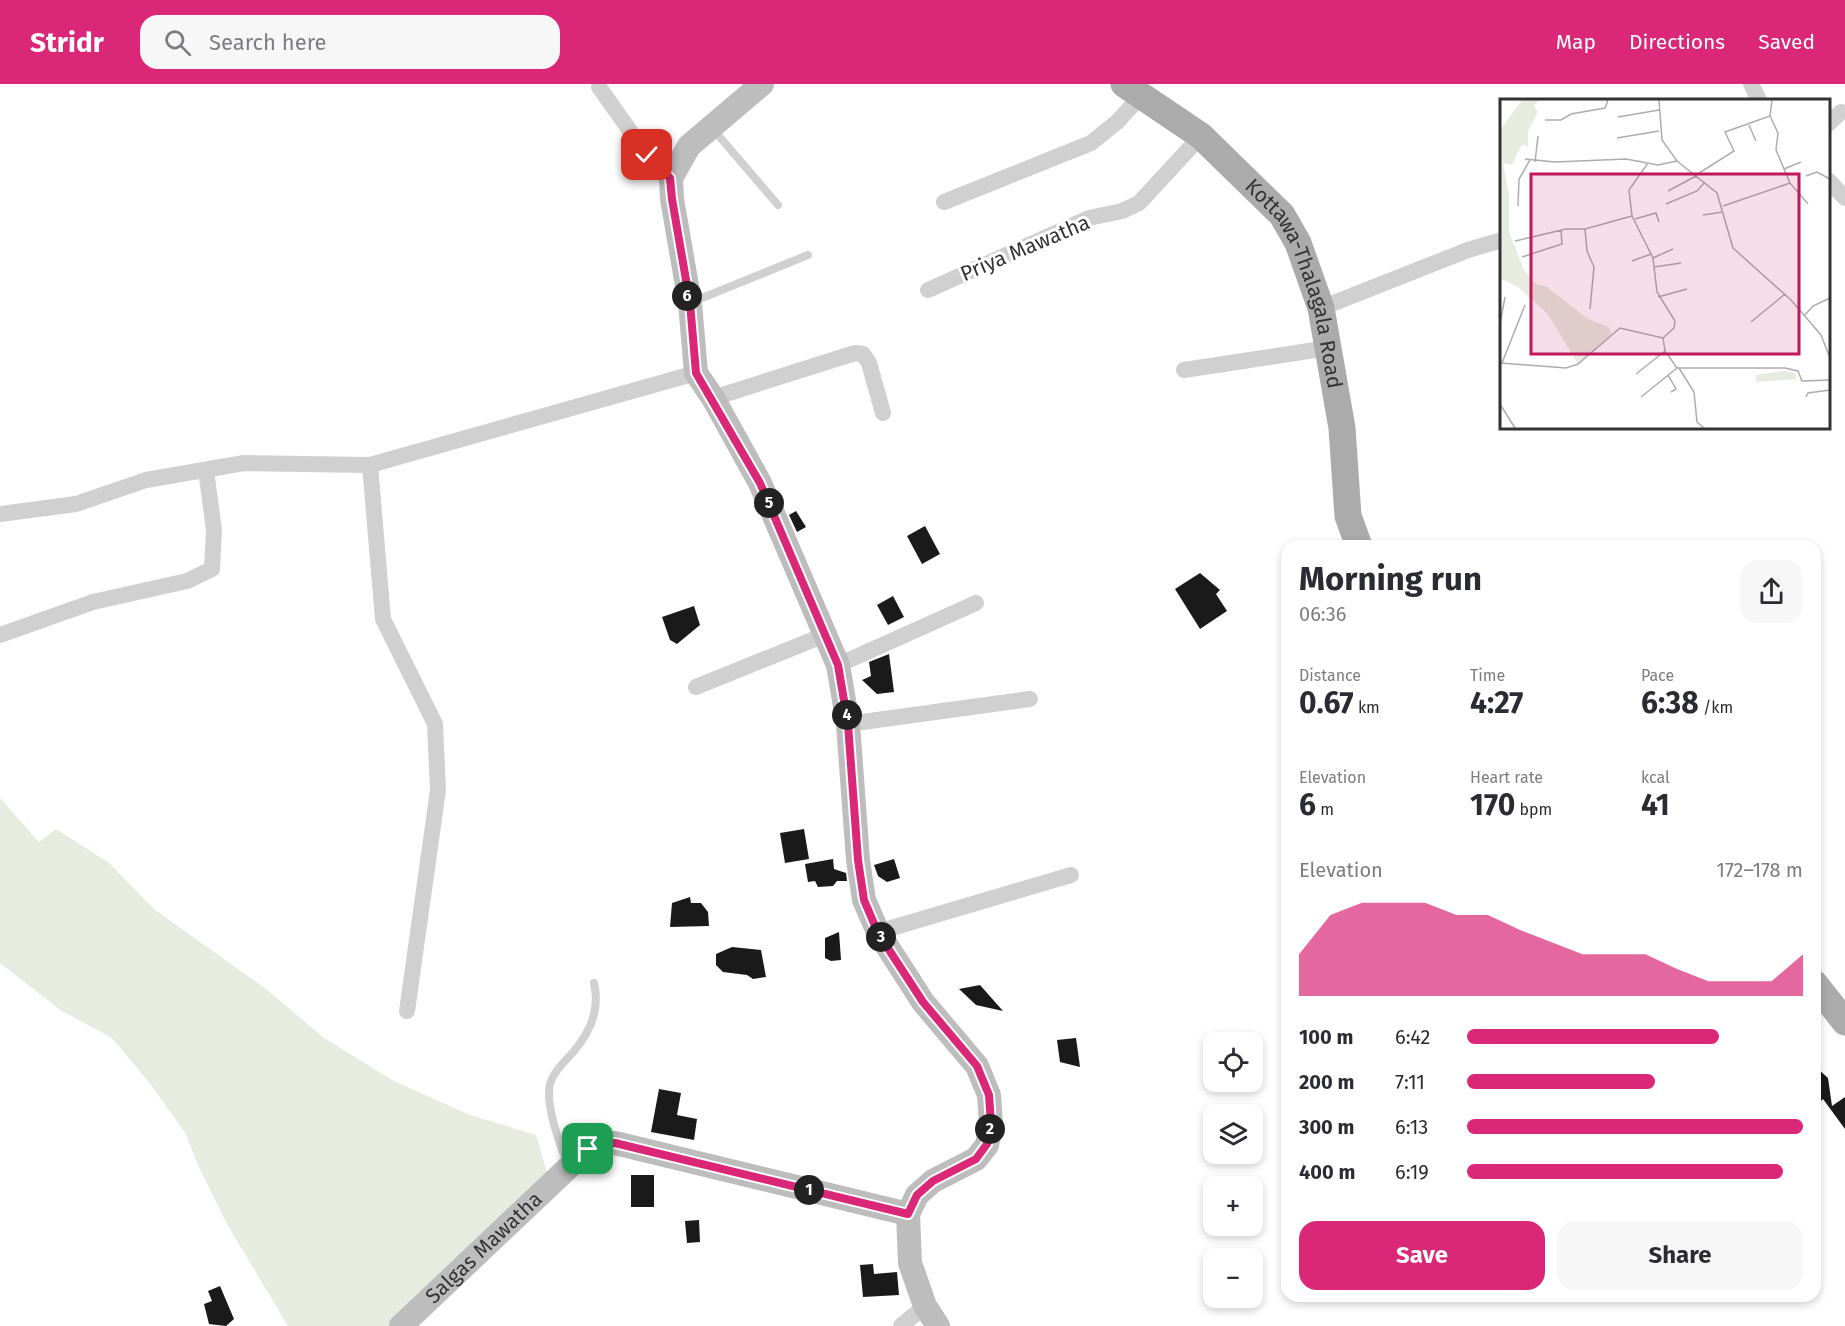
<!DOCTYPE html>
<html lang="en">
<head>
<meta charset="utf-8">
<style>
	:root { --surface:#fff; --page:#f7f7f7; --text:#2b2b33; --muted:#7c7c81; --accent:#db2777 }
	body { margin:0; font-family:"Fira Sans",sans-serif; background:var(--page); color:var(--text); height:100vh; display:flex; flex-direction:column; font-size:22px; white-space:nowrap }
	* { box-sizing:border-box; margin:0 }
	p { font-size:20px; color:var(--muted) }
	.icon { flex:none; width:33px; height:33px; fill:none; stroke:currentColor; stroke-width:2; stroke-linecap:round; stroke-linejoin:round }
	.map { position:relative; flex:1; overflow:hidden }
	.details { position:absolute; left:1281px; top:456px; width:540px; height:762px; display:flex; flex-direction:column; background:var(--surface); border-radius:18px; box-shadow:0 3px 9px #0003 }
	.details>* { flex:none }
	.tools { position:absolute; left:1203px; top:948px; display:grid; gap:12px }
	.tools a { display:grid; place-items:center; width:60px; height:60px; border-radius:12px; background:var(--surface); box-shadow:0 3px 9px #0003; font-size:30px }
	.pin { position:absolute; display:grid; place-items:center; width:51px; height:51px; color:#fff; margin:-26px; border-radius:12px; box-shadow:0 3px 9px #0006 }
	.km { position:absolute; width:30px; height:30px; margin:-15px; border-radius:50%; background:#222; color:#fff; font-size:16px; line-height:30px; text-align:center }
	.round { display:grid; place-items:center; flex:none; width:63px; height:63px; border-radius:18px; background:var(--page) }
	.overview { display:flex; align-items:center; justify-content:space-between; height:102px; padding:0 18px }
	h1 { font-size:33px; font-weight:700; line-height:45px }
	.stats { display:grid; grid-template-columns:repeat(3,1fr); gap:9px; height:102px; padding:6px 18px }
	.stats div { display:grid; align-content:center }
	.stats b { font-size:30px; font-weight:700 }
	.stats small { font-size:16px; font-weight:400 }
	.stats p { font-size:16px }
	.chart { height:168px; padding:12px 18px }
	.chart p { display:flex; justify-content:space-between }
	.chart svg { width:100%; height:108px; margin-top:6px; fill:var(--accent); opacity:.7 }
	.button { display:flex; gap:12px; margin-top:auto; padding:12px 18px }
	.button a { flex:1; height:69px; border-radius:18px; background:var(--accent); color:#fff; font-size:24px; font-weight:700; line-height:69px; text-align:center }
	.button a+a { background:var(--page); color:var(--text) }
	ul { padding:0 18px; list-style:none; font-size:20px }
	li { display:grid; grid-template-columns:96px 72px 1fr; align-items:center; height:45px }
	li i { height:15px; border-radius:8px; background:var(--accent) }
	header { display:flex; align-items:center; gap:36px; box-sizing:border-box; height:84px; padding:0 30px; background:var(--accent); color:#fff }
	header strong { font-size:28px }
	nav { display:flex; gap:33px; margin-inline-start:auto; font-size:21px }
	.search { width:420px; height:54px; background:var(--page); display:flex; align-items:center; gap:15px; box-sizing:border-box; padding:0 21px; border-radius:18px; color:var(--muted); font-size:22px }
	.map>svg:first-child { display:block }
</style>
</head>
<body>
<header>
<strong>Stridr</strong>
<div class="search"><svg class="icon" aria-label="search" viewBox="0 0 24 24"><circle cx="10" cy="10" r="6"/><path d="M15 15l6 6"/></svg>Search here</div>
<nav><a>Map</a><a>Directions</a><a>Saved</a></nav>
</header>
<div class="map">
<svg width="1845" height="1242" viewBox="0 0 1845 1242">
	<rect width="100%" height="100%" fill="#fff"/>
	<path fill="#e6ecdf" d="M 0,714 L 39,758 L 56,745 L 109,779 L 155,826 L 266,905 L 324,954 L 394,997 L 470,1031 L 536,1051 L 551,1102 L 401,1242 L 288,1242 L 227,1140 L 198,1081 L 186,1050 L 152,1002 L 112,954 L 62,927 L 0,879 Z"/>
	<path fill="#1a1a1a" d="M 796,427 L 806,443 L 797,448 L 789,431 Z
		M 925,442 L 940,470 L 922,480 L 907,452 Z
		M 1200,489 L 1220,506 L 1216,510 L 1227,527 L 1200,545 L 1175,505 Z
		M 893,512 L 904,533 L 888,541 L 877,521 Z
		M 694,522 L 700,541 L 677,560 L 670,556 L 662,533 Z
		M 889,570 L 894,608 L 877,610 L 862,596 L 871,592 L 869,578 Z
		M 804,745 L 809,775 L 785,779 L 780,749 Z
		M 833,775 L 834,785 L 846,789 L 847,797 L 837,797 L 833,802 L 818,803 L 815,797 L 808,798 L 805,780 Z
		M 894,775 L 900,794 L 887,798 L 878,792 L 874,781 Z
		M 690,813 L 691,819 L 701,819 L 708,828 L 709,842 L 670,843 L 672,819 Z
		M 839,848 L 841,876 L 831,877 L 825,874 L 825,854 Z
		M 732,863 L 761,866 L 766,893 L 753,895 L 747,891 L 723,888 L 716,881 L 716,870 Z
		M 980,901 L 1003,927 L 976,921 L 959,905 Z
		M 1076,954 L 1080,983 L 1060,978 L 1057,956 Z
		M 1815,982 L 1828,994 L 1832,1022 L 1845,1013 L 1845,1045 L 1823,1015 L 1815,1023 Z
		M 659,1005 L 681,1009 L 677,1031 L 697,1035 L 694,1056 L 651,1048 Z
		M 631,1091 L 654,1091 L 654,1123 L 631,1123 Z
		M 699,1136 L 700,1158 L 687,1159 L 685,1137 Z
		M 873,1180 L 874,1190 L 897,1188 L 899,1211 L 863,1213 L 860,1181 Z
		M 220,1202 L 234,1235 L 226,1242 L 209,1240 L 204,1220 L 212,1217 L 208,1207 Z"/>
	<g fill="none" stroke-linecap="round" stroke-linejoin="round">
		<path stroke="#d0d0d0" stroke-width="8" d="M 712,44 L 778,121
			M 692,218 L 808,171
			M 568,1081 C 560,1061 545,1020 550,1000 C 554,986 566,977 574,967 C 591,947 600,924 594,899"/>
		<path stroke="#d0d0d0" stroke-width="16" d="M 1751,0 L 1759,16
			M 599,3 L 647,71 L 671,94
			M 1828,40 L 1841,28
			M 1828,96 L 1845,114
			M 944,118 L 1091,59 L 1117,38 L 1142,11
			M 928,206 L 1089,134 L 1122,127 L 1139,119 L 1201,52
			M 1321,224 L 1468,166 L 1502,156
			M 1184,286 L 1328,264
			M 713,314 L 855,269 L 863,270 L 869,279 L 883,329
			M 370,381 L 383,535 L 435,640 L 438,706 L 407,927
			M 0,430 L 76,420 L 146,396 L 244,379 L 370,381 L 696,289
			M 0,551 L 93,518 L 187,497 L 212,485 L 214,446 L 206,386
			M 838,581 L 976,519
			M 696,603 L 827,550
			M 848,640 L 1030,615
			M 878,848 L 1071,791
			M 901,1242 L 925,1222"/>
		<g stroke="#bdbdbd" stroke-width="24">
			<path d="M 762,0 L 689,62 L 671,94 L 672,115 L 690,219 L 696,289 L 713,314 L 760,399 L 838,581 L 848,640 L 858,776 L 864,816 L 878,848 L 923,918 L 977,982 L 989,1011 L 991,1039 L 987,1061 L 976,1075 L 933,1097 L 917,1111 L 908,1130 L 910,1179 L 925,1222 L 938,1242"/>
			<path id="s1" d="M 401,1242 L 588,1065 L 615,1059 L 908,1130"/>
		</g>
		<g stroke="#ababab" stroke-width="27">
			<path id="s2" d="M 1124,0 L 1201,52 L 1282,131 L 1298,159 L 1321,224 L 1342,344 L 1348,432 L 1359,462"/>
			<path d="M 1815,900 L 1845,938"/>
		</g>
	</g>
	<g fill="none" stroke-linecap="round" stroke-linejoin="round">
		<defs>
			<path id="route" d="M 588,1065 L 615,1059 L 908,1130 L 917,1111 L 933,1097 L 976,1075 L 987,1060 L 991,1040 L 989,1011 L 977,982 L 923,918 L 878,849 L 864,816 L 858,776 L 848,640 L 838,581 L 760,399 L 696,289 L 690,219 L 672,115 L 670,94 L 647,71"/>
		</defs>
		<use href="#route" stroke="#fff" stroke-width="12"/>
		<use href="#route" stroke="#db2777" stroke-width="8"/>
	</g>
	<g text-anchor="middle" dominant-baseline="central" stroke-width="6" stroke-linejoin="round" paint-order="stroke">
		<g font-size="21" fill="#333" stroke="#fff">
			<text transform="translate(1025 164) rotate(-23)">Priya Mawatha</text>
			<text stroke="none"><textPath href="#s2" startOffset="274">Kottawa-Thalagala Road</textPath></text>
			<text stroke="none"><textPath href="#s1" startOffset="114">Salgas Mawatha</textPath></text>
		</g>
	</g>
	<g transform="translate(1500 15)">
		<rect width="330" height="330" fill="#fff"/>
		<path d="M 22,1 L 39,1 L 34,7 L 38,13 L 28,32 L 28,48 L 22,45 L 12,66 L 3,64 L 9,96 L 9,133 L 24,171 L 36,185 L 47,188 L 88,220 L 109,228 L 111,235 L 78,265 L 47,214 L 18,188 L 0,179 L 0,31 ZM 284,272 L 295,274 L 297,280 L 256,283 L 256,276 Z" fill="#e6ecdf"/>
		<path fill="none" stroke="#adadad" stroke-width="1.5" d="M 159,1 L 162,41 L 177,62 L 217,94 L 233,149 L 291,201 L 321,236 L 330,259M 270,17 L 278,34 L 276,51 L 290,84M 118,18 L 159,11M 45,21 L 61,21 L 71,15 L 105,9 L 108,1M 248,24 L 256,42M 117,39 L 159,32M 25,60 L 55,63 L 126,60 L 158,66 L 177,62M 35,63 L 38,37M 148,64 L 129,91 L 132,117 L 153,159 L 157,193 L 175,222 L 174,229 L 163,239M 284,70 L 301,63M 196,76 L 234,52 L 225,33 L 270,17 L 272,1M 306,77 L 317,73 L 330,80M 168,92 L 196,77M 166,105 L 197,92 L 204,84M 18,107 L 19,80 L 30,61M 223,107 L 290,84 L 308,105M 203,116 L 223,113M 135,120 L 156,114 L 159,123M 85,130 L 87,152 L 94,168 L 90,210M 15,142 L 66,130 L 85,130 L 132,117M 22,158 L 62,145 L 61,131M 153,159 L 173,150M 132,162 L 151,155M 154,168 L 181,164M 158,198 L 187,190M 304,217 L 313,207 L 330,199M 251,223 L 285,195M 0,225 L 5,198M 163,239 L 165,252 L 177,269 L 285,269 L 298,272 L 302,282 L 330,281M 0,264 L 66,269 L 78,265 L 120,229 L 163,239M 2,264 L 25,206M 179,269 L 194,293 L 197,323 L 204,329M 136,275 L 165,252M 168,276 L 176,290 L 171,293M 141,298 L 177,269M 306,298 L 308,294 L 330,291M 0,305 L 15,329"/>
		<path fill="#c2185b" fill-opacity="0.15" stroke="#c2185b" stroke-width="3" d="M 31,75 L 299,75 L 299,255 L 31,255 Z"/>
		<rect width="330" height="330" fill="none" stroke="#333" stroke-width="3"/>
	</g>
</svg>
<div class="tools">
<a><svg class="icon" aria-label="locate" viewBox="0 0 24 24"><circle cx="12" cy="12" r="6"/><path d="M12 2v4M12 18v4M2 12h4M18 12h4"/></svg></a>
<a><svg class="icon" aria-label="layers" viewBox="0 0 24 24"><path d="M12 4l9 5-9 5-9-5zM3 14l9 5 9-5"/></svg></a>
<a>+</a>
<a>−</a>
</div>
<div class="pin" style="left:588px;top:1065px;background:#1e9e55"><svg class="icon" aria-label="arrive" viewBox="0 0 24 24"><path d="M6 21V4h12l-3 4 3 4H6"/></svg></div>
<div class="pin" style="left:647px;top:71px;background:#d93025"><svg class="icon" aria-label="check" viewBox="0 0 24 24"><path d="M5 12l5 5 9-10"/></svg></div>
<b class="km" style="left:809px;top:1106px">1</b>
<b class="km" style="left:990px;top:1045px">2</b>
<b class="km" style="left:881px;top:853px">3</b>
<b class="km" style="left:847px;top:631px">4</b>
<b class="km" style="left:769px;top:419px">5</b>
<b class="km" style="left:687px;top:212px">6</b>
<section class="details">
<div class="overview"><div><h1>Morning run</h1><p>06:36</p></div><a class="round"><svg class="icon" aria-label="share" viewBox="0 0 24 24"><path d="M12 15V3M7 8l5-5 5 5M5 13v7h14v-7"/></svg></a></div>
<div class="stats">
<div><p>Distance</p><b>0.67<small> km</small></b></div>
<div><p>Time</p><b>4:27</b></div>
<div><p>Pace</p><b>6:38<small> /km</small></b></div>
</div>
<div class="stats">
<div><p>Elevation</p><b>6<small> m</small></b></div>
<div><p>Heart rate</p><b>170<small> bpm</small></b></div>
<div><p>kcal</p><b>41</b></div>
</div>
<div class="chart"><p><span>Elevation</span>172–178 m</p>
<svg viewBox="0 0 160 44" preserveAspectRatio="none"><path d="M0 44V27L10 11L20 6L30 6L40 6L50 11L60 11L70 17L80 22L90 27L100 27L110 27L120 33L130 38L140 38L150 38L160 27V44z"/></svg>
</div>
<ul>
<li><b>100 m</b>6:42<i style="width:75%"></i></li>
<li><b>200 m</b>7:11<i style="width:56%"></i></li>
<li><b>300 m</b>6:13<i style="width:100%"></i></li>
<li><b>400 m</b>6:19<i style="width:94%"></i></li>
</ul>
<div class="button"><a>Save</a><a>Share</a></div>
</section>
</div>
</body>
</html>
